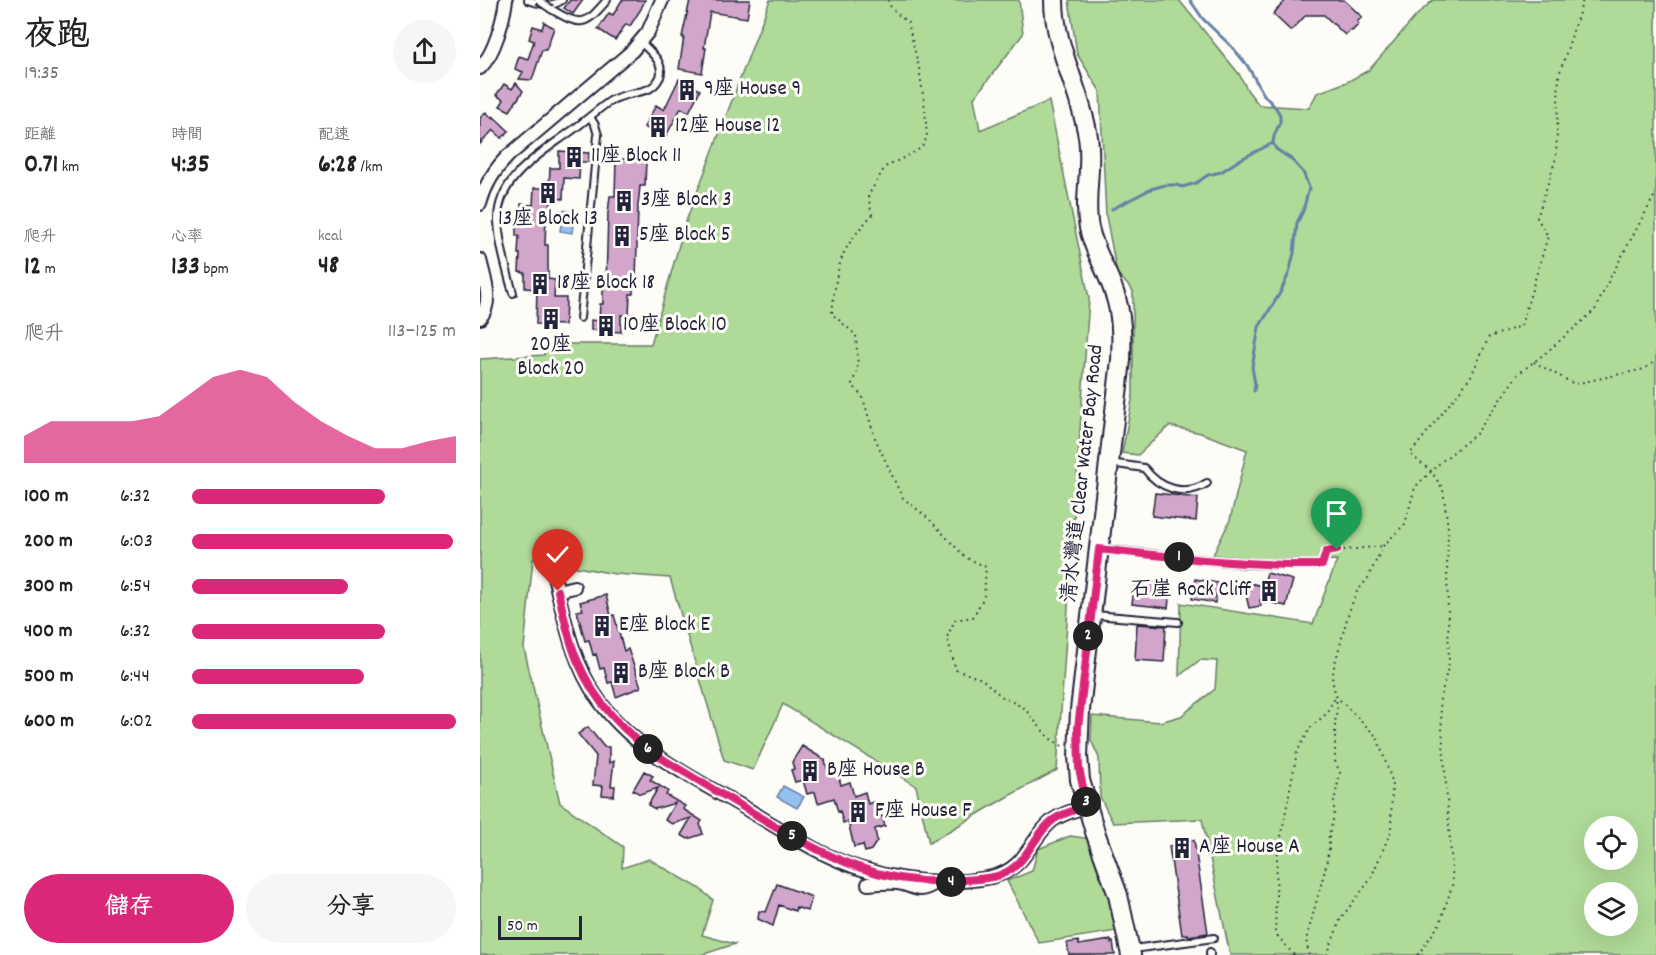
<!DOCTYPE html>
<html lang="zh-TW">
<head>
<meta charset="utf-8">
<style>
	:root { --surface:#fff; --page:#f6f6f6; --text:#222; --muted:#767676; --accent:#db2777 }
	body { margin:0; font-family:Dekko,"LXGW WenKai TC",sans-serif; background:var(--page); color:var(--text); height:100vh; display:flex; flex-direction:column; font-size:22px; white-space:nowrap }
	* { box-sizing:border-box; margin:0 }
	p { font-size:20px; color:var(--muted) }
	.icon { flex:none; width:33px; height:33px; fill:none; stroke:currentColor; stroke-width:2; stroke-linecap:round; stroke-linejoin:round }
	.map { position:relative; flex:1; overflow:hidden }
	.details { display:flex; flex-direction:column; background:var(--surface); width:480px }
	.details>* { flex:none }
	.buttons { position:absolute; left:1104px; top:816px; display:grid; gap:12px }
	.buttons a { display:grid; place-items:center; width:54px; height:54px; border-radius:50%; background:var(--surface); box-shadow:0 6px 24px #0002; font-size:30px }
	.scale { position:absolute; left:18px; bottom:15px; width:84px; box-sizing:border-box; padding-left:6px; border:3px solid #22223b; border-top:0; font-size:16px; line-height:21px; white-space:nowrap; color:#22223b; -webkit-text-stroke:4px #fdfcf7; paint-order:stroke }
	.pin { position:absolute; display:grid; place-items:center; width:51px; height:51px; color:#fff; margin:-62px -26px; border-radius:50% 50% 50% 0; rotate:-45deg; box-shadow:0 0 6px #0007 }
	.pin .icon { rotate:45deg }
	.km { position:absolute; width:30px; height:30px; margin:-15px; border-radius:50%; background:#222; color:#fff; font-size:16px; line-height:30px; text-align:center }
	.round { display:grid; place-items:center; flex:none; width:63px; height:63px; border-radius:32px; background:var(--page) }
	.head { display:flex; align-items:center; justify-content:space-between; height:102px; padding:0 24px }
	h1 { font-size:33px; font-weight:700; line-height:45px }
	.metrics { display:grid; grid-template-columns:repeat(3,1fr); gap:9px; height:102px; padding:6px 24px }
	.metrics div { display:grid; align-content:center }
	.metrics b { font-size:26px; font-weight:700 }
	.metrics small { font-size:16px; font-weight:400 }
	.metrics p { font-size:16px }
	.chart { height:168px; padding:12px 24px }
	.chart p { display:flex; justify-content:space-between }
	.chart svg { width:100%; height:108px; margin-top:6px; fill:var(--accent); opacity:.7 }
	.action { display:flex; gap:12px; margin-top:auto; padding:12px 24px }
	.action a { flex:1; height:69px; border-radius:36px; background:var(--accent); color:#fff; font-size:24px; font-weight:700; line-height:69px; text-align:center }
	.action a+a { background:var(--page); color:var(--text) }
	ul { padding:0 24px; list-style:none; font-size:20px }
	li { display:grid; grid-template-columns:96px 72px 1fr; align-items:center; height:45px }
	li i { height:15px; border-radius:8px; background:var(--accent) }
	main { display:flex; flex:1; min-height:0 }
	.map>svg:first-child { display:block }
</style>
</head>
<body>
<main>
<section class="details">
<div class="head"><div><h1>夜跑</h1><p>19:35</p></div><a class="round"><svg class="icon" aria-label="share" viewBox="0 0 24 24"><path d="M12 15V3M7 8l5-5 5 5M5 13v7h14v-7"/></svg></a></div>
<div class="metrics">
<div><p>距離</p><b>0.71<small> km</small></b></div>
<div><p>時間</p><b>4:35</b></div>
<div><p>配速</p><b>6:28<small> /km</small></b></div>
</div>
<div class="metrics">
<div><p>爬升</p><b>12<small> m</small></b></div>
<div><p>心率</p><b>133<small> bpm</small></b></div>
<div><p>kcal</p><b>48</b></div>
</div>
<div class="chart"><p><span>爬升</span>113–125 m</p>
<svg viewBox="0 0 160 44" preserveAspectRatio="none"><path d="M0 44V33L10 27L20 27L30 27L40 27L50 25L60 17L70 9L80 6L90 9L100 19L110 27L120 33L130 38L140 38L150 35L160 33V44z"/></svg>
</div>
<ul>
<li><b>100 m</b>6:32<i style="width:73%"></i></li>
<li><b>200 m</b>6:03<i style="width:99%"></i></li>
<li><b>300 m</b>6:54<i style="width:59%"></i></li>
<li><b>400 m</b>6:32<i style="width:73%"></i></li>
<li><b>500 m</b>6:44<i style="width:65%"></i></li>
<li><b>600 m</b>6:02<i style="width:100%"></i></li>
</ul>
<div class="action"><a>儲存</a><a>分享</a></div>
</section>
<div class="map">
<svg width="1176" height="955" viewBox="0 0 1176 955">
	<rect width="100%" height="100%" fill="#fdfcf7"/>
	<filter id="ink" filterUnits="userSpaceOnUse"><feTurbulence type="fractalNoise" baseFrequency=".0167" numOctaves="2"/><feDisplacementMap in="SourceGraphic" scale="12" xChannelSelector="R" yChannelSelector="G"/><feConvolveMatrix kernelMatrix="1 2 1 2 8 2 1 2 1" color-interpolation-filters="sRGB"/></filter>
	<g filter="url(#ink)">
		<path fill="#afda97" stroke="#687e69" stroke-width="1.5" fill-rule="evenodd" d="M 290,0 L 539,0 L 543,34 L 494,98 L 500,130 L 569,101 L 609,298 L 577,770 L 525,798 L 449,843 L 436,786 L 303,704 L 273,770 L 244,760 L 190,578 L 135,574 L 53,559 L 44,648 L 80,803 L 143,847 L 142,868 L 169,859 L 219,888 L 233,900 L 222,935 L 255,944 L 221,955 L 0,955 L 0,359 L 64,355 L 64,344 L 171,344 L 205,224 Z
			M 589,0 L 699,0 L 759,74 L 768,91 L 779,105 L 829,108 L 837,93 L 867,82 L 889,70 L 936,16 L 953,0 L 1176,0 L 1176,955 L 750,955 L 722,819 L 633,823 L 620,797 L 619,758 L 611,740 L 612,716 L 680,722 L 701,716 L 735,689 L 737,661 L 720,660 L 699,676 L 701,603 L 833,624 L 857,560 L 813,562 L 733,555 L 750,520 L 767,450 L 721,433 L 689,426 L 658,455 L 642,453 L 653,395 L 653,291 L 637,273 L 626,216 L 620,91 L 597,54 ZM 1114,826 L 1148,826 L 1148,860 L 1114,860 ZM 1114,892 L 1148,892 L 1148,926 L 1114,926 Z
			M 590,836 L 611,839 L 626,884 L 637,931 L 559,943 L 527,881 L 552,871 L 558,849 Z"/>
		<path fill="#94c1ee" stroke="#6681a6" stroke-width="1.5" d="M 83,210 L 95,212 L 92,233 L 80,231 Z
			M 303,786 L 324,797 L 317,808 L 297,797 Z"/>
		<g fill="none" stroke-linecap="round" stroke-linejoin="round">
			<path stroke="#6681a6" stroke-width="3" d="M 710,0 L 723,19 L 753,48 L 767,65 L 784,95 L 796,108 L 800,115 L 800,122 L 794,136 L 793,143 L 796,149 L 811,159 L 823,172 L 830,190
				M 632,209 L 671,189 L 685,185 L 696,185 L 702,187 L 716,183 L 728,175 L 741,172 L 761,159 L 793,143
				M 774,391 L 775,384 L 772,367 L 779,327 L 800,293 L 809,273 L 814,253 L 817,223 L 823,211 L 829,188"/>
		</g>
		<path fill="#d2a6ca" stroke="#22223b" stroke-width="1.5" d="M 90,0 L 103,0 L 93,14 L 84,8 Z
			M 142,0 L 165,0 L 161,9 L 150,26 L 146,24 L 135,40 L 118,29 L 129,13 L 133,15 Z
			M 210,0 L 270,0 L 267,18 L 230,12 L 224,48 L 226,48 L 222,73 L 199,69 L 204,37 L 202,37 Z
			M 806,0 L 864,0 L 882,17 L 877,22 L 879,24 L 872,31 L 870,30 L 865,35 L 844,15 L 826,15 L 811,31 L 793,14 Z
			M 64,22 L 74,28 L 66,50 L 62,50 L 52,80 L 39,79 L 43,72 L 35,69 L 39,56 L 48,59 L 54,41 L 49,39 L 53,26 L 62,29 Z
			M 199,79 L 220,90 L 209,112 L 201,108 L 185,138 L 164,127 L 176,105 L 184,110 Z
			M 36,83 L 43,91 L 30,111 L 20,106 L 24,100 L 16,95 L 20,90 L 24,84 L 32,89 Z
			M 6,112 L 12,118 L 13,116 L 29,131 L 22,138 L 13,130 L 0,144 L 0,118 Z
			M 79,151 L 109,153 L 109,162 L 100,162 L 99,179 L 84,178 L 83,199 L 71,198 L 70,216 L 66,215 L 65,245 L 68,245 L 68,279 L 75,280 L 74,298 L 86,298 L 85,325 L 56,324 L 57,289 L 45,288 L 45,273 L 39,272 L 40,254 L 38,254 L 39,236 L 36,236 L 36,226 L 41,227 L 41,204 L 53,205 L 54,188 L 69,188 L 70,168 L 79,168 Z
			M 136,159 L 166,160 L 165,186 L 160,186 L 158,207 L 156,280 L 153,279 L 153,294 L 150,294 L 149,315 L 141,315 L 141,332 L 111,330 L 111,320 L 119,321 L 120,304 L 123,304 L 123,283 L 126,283 L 128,213 L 130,196 L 135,196 Z
			M 675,493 L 718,498 L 716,521 L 672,516 Z
			M 787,573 L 813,580 L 806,606 L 780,600 L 781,606 L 769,608 L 766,595 L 769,583 L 783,586 Z
			M 715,579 L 738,583 L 735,603 L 712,599 Z
			M 655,580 L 691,584 L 688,608 L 652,604 Z
			M 126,595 L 131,616 L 134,615 L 144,651 L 148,649 L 161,687 L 136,697 L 132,682 L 128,683 L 124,668 L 120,669 L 116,654 L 113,655 L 109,640 L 105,641 L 97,611 L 103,610 L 100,602 Z
			M 657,624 L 686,626 L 684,662 L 655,660 Z
			M 108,727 L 124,747 L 129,747 L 129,763 L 134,761 L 131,786 L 135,786 L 134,796 L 122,795 L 123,786 L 113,785 L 116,756 L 98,734 Z
			M 322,746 L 345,760 L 349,776 L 358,773 L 361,785 L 370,782 L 374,796 L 385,792 L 388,804 L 393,802 L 397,817 L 402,816 L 405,826 L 395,829 L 397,841 L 391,850 L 385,852 L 383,845 L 374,847 L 368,821 L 363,823 L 360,811 L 358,812 L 354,798 L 338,803 L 335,792 L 327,794 L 323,780 L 315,782 L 311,770 L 314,769 L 312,762 Z
			M 164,771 L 173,776 L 170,780 L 188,791 L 186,795 L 205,806 L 203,809 L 222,821 L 220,824 L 223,834 L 208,839 L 201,835 L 211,818 L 192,824 L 185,820 L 195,803 L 175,809 L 168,805 L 178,788 L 160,794 L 153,790 Z
			M 714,840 L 728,933 L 708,936 L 708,934 L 702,935 L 689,846 L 695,845 L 695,843 Z
			M 297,884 L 332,897 L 327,911 L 316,907 L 315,911 L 299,905 L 293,926 L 278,919 L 279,911 L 286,912 Z
			M 631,940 L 631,943 L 633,942 L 635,955 L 589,955 L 587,943 L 598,941 L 599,945 Z"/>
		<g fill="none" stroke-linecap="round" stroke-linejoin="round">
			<defs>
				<path id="lane" d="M 48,0 C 60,4 71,8 82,0
					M 71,9 C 101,27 105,26 127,0
					M 33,293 C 27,271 19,244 18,221 C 17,178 60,154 90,132 C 104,122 117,110 130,101 C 142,94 154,94 166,90 C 173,88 177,83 180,77 C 185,62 170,52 161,42
					M 100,318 L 118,135 L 115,125 L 110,117
					M 630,463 L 664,468 C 679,488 704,498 727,483
					M 622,549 L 765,564 L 842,565
					M 615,615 L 698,622
					M 653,949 L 734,938
					M 730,952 L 730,955"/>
				<path id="street" d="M 0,68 C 15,53 23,21 26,0
					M 0,204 C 5,185 14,170 28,156 L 152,51 L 168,32 L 182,0
					M 0,260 C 4,278 14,302 0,318
					M 72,567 C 83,612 91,661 118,699 C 154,751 216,779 270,811 C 306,832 342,857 382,869 C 424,882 469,886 512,877 C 547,869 549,839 573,820 C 583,813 595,810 607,806
					M 78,591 L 94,587
					M 388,884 C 398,883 408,882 418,883 C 433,885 437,894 452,885"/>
				<path id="secondary" d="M 574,0 C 574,48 601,90 608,137 C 613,168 603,198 609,228 C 614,251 627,270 634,292 C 642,314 642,337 641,360 L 600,710 L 598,756 L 600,780 L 615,832 L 638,895 L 651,955"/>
			</defs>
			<use href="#lane" stroke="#22223b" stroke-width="10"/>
			<use href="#street" stroke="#22223b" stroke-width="16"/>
			<use href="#secondary" stroke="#22223b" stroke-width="22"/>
			<path stroke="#22223b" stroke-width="2" stroke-dasharray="1.5 4.5" stroke-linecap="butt" d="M 408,0 L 411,8 L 428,23 L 439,68 L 445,108 L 447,137 L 442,147 L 435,152 L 405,167 L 388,196 L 392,215 C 382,226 373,237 366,249 C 356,266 354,295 352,314 L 376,335 L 378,368 L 372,384 L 383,398 L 395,438 L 422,497 L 449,519 L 485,557 L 506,567 L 504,597 L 493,617 L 475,620 L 467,637 L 476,670 L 502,679 L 521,696 L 544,708 L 569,738 L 584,747
				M 1054,362 L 1094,384 L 1164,369 L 1176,361
				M 844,558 L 846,552 L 903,546
				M 814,955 L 795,933 L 797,858 L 817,752 L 831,727 L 845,715 L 855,698
				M 829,955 L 826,940 L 846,866 L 849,848 L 849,835 L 854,816 L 854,802 L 860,773 L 855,761 L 855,723 L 857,709 L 856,696 L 852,680 L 854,667 L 868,615 L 876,593 L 888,578 L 903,546 L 925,524 L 935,487 L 962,461 L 996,434 L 1038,374 L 1068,351 L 1115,310 L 1130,278 L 1176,193
				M 847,955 L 861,918 L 890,880 L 911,831 L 912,781 L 897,737 L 856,696
				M 938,955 L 960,923 L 973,883 L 960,700 L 969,663 L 967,567 L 968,528 L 963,489 L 951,471 L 930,454 L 990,378 L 1009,337 L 1041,326 L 1068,236 L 1057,218 L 1076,158 L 1079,75 L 1103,0"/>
			<use href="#lane" stroke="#fdfcf7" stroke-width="6"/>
			<use href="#street" stroke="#fdfcf7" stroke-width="12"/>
			<use href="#secondary" stroke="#fdfcf7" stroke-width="18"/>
			<defs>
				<path id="lane-bridge" d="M 58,0 L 71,9"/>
			</defs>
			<use href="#lane-bridge" stroke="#22223b" stroke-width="10" stroke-linecap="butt"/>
			<use href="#lane-bridge" stroke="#fdfcf7" stroke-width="6"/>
		</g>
	</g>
	<g fill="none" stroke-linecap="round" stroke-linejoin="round" filter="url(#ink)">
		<defs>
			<path id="route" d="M 78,591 C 84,615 88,640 98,662 C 116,705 147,736 186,761 C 217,780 248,798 280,817 C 345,856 404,889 484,880 C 496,879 509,879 520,875 C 547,866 552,836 573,820 C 583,813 595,810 607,806 L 599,768 L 598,728 L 619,549 C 693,557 767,566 842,565 L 846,552 L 857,550"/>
		</defs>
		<use href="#route" stroke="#fff" stroke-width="12"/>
		<use href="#route" stroke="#db2777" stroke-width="8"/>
	</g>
	<defs>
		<symbol id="building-bare" viewBox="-9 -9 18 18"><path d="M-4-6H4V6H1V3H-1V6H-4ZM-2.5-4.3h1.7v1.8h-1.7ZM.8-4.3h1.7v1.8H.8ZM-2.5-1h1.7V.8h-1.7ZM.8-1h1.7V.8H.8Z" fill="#22223b" stroke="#fdfcf7" stroke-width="2.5" paint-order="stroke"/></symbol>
	</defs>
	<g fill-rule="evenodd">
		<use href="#building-bare" x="192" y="75" width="30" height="30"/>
		<use href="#building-bare" x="163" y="112" width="30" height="30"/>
		<use href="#building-bare" x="79" y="142" width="30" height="30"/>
		<use href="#building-bare" x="53" y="178" width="30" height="30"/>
		<use href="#building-bare" x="129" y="186" width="30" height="30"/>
		<use href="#building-bare" x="127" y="221" width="30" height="30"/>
		<use href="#building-bare" x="45" y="269" width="30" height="30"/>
		<use href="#building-bare" x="56" y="304" width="30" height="30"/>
		<use href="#building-bare" x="111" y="311" width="30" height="30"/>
		<use href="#building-bare" x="774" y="576" width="30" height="30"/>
		<use href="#building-bare" x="107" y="611" width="30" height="30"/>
		<use href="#building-bare" x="126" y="658" width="30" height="30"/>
		<use href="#building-bare" x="315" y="756" width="30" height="30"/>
		<use href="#building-bare" x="363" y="797" width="30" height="30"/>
		<use href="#building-bare" x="687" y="833" width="30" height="30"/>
	</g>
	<g text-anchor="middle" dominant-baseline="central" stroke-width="6" stroke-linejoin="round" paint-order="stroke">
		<g font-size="21" fill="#22223b" stroke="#fdfcf7" text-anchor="start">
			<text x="224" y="90">9座 House 9</text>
			<text x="195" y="127">12座 House 12</text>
			<text x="111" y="157">11座 Block 11</text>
			<text x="161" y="201">3座 Block 3</text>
			<text x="68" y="220" text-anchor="middle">13座 Block 13</text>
			<text x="159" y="236">5座 Block 5</text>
			<text x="77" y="284">18座 Block 18</text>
			<text x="143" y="326">10座 Block 10</text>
			<text x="71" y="346" text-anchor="middle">20座<tspan x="71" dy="24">Block 20</tspan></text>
			<text x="772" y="591" text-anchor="end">石崖 Rock Cliff</text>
			<text x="139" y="626">E座 Block E</text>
			<text x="158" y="673">B座 Block B</text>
			<text x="347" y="771">B座 House B</text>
			<text x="395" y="812">F座 House F</text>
			<text x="719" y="848">A座 House A</text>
		</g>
		<g font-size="21" fill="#22223b" stroke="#fdfcf7">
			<text transform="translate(604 474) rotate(-84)">清水灣道 Clear Water Bay Road</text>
		</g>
	</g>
</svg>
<div class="buttons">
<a><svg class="icon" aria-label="locate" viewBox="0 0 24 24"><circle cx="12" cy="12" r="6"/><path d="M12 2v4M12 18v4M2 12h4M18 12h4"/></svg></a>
<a><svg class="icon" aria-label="layers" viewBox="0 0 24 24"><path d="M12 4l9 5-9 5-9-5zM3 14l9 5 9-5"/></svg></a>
</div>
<div class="scale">50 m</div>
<div class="pin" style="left:857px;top:550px;background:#1e9e55"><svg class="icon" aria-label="arrive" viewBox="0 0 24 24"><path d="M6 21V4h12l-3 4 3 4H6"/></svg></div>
<div class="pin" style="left:78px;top:591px;background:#d93025"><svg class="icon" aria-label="check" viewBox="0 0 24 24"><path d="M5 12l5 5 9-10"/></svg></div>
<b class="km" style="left:699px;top:557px">1</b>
<b class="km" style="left:608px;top:636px">2</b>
<b class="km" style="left:606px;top:802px">3</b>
<b class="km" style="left:471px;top:882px">4</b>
<b class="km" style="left:312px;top:836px">5</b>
<b class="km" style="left:168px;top:749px">6</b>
</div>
</main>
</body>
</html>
